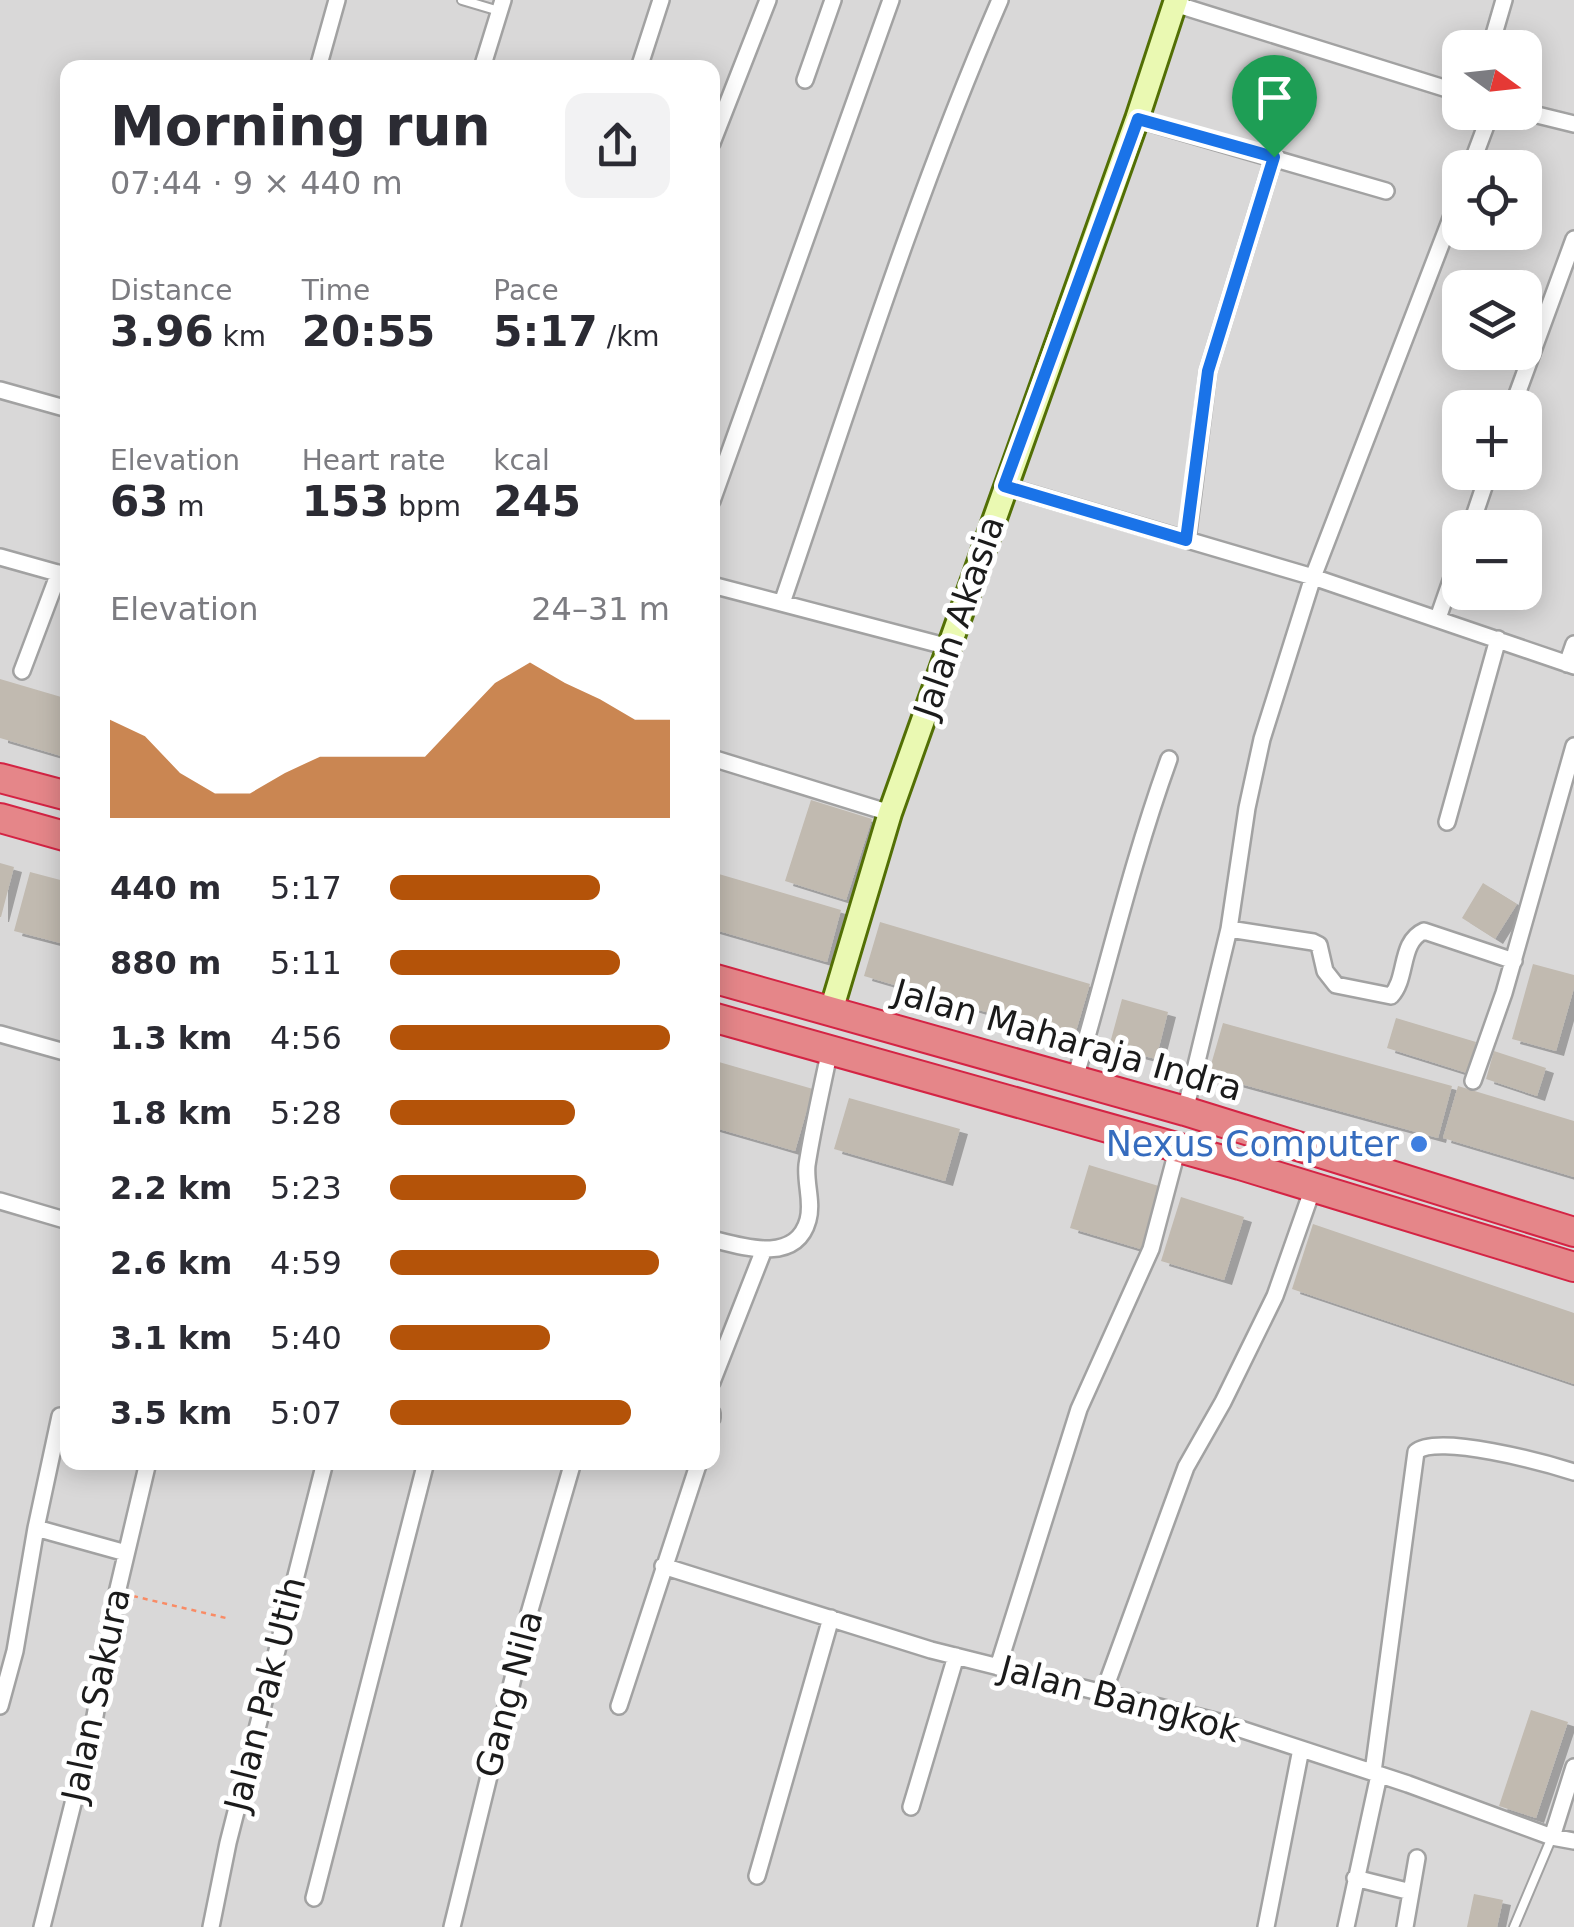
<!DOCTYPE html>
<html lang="en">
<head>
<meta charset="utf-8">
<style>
	:root { --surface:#fff; --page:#f2f2f3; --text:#2b2b33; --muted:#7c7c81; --accent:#b45309 }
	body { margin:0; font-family:"DejaVu Sans",sans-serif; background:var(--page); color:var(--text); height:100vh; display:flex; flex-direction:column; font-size:38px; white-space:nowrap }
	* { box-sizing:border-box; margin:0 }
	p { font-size:32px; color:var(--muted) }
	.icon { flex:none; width:55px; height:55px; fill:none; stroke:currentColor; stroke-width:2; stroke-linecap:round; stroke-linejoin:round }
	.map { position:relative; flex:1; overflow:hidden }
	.drawer { position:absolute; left:60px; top:60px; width:660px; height:1410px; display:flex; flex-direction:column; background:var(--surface); border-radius:20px; box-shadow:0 5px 25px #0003 }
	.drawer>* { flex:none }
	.needle { width:65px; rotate:105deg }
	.tools { position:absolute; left:1442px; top:30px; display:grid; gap:20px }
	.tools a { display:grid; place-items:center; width:100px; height:100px; border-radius:20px; background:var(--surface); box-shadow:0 5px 25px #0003; font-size:50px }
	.pin { position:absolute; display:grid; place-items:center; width:85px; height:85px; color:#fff; margin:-102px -42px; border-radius:50% 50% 50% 0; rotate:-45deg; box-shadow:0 0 10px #0007 }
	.pin .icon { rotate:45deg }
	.round { display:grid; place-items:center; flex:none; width:105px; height:105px; border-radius:20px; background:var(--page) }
	.summary { display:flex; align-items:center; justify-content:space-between; height:170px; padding:0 50px }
	h1 { font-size:55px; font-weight:700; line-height:75px }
	.figures { display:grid; grid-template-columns:repeat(3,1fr); gap:15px; height:170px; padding:10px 50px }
	.figures div { display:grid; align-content:center }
	.figures b { font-size:42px; font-weight:700 }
	.figures small { font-size:28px; font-weight:400 }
	.figures p { font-size:28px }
	.chart { height:280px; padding:20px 50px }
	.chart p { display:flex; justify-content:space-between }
	.chart svg { width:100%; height:180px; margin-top:10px; fill:var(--accent); opacity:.7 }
	ul { padding:0 50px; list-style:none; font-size:32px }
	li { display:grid; grid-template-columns:160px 120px 1fr; align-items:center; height:75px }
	li i { height:25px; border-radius:12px; background:var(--accent) }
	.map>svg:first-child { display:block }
</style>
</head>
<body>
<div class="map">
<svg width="1574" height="1927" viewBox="0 0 1574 1927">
	<defs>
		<filter id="shadow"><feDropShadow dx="8" dy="5" stdDeviation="0" flood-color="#0004"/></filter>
	</defs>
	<rect width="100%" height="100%" fill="#edeae0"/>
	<path fill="#d9d8d8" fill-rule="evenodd" d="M 0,0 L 1574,0 L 1574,1927 L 0,1927 ZM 1460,48 L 1525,48 L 1525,112 L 1460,112 ZM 68,68 L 712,68 L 712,1462 L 68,1462 ZM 1460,168 L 1525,168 L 1525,232 L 1460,232 ZM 1460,288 L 1525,288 L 1525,352 L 1460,352 ZM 1460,408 L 1525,408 L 1525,472 L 1460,472 ZM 1460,528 L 1525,528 L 1525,592 L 1460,592 Z"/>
	<path fill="#c1bab0" filter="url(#shadow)" d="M 0,679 L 68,699 L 68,758 L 0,738 Z
		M 811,800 L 872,819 L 846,900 L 785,881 Z
		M 0,863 L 14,867 L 1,917 L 0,917 Z
		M 30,872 L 68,882 L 68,945 L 14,931 Z
		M 712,872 L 841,910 L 827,962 L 712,929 Z
		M 1483,883 L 1517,904 L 1495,939 L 1462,918 Z
		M 880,922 L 1090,984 L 1074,1038 L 864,976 Z
		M 1533,964 L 1574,975 L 1574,988 L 1556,1051 L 1512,1039 Z
		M 1122,999 L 1168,1012 L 1156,1059 L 1109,1047 Z
		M 1396,1018 L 1476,1042 L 1467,1073 L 1387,1048 Z
		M 1223,1023 L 1452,1086 L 1438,1138 L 1208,1075 Z
		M 1494,1051 L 1546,1068 L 1537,1096 L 1486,1079 Z
		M 712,1060 L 813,1089 L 795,1151 L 712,1127 Z
		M 1458,1086 L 1574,1121 L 1574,1177 L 1443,1138 Z
		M 849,1098 L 960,1129 L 945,1181 L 834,1149 Z
		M 1089,1165 L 1162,1187 L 1144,1250 L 1070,1228 Z
		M 1181,1197 L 1244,1217 L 1224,1280 L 1161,1261 Z
		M 1313,1224 L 1574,1313 L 1574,1384 L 1292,1289 Z
		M 1531,1710 L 1568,1722 L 1536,1818 L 1499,1806 Z
		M 1474,1894 L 1503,1900 L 1497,1927 L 1467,1927 Z"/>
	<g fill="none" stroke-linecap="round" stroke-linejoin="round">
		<defs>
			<path id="lane" d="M 462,0 L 499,11
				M 1514,1927 L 1552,1837"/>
			<path id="street" d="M 1175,4 L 1460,93
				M 1490,48 L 1504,0
				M 318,68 L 337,0
				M 482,68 L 503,0
				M 639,68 L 661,0
				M 805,80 L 833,0
				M 1525,112 L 1574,124
				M 1137,119 L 1386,191
				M 712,143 L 768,0
				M 1470,168 L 1491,112
				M 0,390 L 68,409
				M 1512,408 L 1574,239
				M 1004,486 L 1313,577 L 1574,666
				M 712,501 L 891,0
				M 1470,528 L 1489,472
				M 1187,540 L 1208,371 L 1274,157
				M 0,557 L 68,576
				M 712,585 L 949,647
				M 782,603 C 851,401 915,196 1000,0
				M 1438,618 L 1460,555
				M 1567,664 L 1574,644
				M 22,671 L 59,573
				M 712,758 L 890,813
				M 1447,822 L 1498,639
				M 1229,929 L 1313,942 L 1319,945 L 1325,971 L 1336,985 L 1391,996 C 1408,978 1399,942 1424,931 L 1514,961
				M 0,1034 L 68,1053
				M 1473,1081 L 1504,993 L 1574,746
				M 1074,1082 C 1106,974 1131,864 1169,759
				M 1185,1111 L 1229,929 L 1247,808 L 1262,739 L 1313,577 L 1460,195
				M 0,1201 L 68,1221
				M 712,1239 C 743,1247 796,1264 808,1220 C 813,1202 805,1183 807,1165 C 813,1126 822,1088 830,1049
				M 712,1382 L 763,1252
				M 712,1413 L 712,1418
				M 36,1528 L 60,1416
				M 663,1566 L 931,1650 L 1219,1722 L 1408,1784 L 1552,1837 L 1574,1841
				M 998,1667 L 1079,1409 L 1151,1249 L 1178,1147
				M 1103,1694 L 1186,1467 L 1223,1402 L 1275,1296 L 1313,1188
				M 0,1706 L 15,1651 L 36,1528 L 126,1553
				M 619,1706 L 699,1462
				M 1373,1772 L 1416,1452 C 1436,1433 1546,1463 1574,1472
				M 911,1807 L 956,1656
				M 1552,1837 L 1574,1767
				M 757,1876 L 831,1618
				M 1355,1878 L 1411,1892
				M 314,1898 L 426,1462
				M 42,1927 L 95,1716 L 117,1593 L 148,1462
				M 211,1927 L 228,1843 L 325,1462
				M 452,1927 L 528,1617 L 573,1462
				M 1266,1927 L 1301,1749
				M 1346,1927 L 1379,1775
				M 1405,1927 L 1417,1858"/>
			<path id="secondary" d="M 831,1011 L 890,813 L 1137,119 L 1176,0"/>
			<path id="highway" d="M 0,778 L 68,796
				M 0,818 L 68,837
				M 712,978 L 1185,1111 L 1574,1232
				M 712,1017 L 1240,1165 L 1574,1267"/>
		</defs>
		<use href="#lane" stroke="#a2a2a2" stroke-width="12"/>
		<use href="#street" stroke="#a2a2a2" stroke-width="20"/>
		<use href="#secondary" stroke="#526f05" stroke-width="28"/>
		<use href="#highway" stroke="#d42444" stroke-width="32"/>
		<path stroke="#f98b65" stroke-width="2.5" stroke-dasharray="5 5" stroke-linecap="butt" d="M 133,1596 L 226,1618"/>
		<use href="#lane" stroke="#fff" stroke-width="8"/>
		<use href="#street" stroke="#fff" stroke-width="15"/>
		<use href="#secondary" stroke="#eaf9b2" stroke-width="22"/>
		<use href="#highway" stroke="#e58689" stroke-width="28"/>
	</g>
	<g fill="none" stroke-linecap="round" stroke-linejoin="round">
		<defs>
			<path id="route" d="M 1138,119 L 1274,157 L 1208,371 L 1186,540 L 1004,486 Z"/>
		</defs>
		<use href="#route" stroke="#fff" stroke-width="20"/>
		<use href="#route" stroke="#1a73e8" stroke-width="12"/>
	</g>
	<circle fill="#3f7fe0" stroke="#fff" stroke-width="4" cx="1419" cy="1144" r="10"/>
	<g text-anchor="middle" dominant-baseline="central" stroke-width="10" stroke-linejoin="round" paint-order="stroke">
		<g font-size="35" fill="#1b1b1b" stroke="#fff">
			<text transform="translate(959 617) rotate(-71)">Jalan Akasia</text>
			<text transform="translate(1068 1040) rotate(16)">Jalan Maharaja Indra</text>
			<text transform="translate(265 1694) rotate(-76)">Jalan Pak Utih</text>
			<text transform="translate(509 1694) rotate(-75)">Gang Nila</text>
			<text transform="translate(96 1695) rotate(-78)">Jalan Sakura</text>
			<text transform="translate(1120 1699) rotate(15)">Jalan Bangkok</text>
		</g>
		<g font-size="35" fill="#366cbe" stroke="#fff" text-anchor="end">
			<text x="1399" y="1144">Nexus Computer</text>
		</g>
	</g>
</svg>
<div class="tools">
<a><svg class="needle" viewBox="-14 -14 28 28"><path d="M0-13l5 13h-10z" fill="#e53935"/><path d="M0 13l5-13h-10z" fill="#7c7c81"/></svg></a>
<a><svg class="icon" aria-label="locate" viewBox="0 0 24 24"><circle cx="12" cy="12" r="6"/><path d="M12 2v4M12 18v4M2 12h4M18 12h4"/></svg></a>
<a><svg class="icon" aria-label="layers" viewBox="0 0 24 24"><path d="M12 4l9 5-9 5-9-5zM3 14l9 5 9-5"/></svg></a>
<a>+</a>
<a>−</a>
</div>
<div class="pin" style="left:1274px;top:157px;background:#1e9e55"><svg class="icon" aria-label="arrive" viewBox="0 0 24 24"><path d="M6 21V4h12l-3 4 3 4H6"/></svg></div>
<section class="drawer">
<div class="summary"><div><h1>Morning run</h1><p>07:44 · 9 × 440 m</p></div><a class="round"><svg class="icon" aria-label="share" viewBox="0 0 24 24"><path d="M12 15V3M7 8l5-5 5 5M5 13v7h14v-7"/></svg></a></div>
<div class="figures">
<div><p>Distance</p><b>3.96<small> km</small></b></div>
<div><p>Time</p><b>20:55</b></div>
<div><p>Pace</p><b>5:17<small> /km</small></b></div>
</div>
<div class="figures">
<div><p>Elevation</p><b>63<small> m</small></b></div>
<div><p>Heart rate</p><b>153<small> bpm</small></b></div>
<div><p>kcal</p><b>245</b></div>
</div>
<div class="chart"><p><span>Elevation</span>24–31 m</p>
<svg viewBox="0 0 160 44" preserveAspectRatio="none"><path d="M0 44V20L10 24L20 33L30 38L40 38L50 33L60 29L70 29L80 29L90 29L100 20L110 11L120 6L130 11L140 15L150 20L160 20V44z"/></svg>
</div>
<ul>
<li><b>440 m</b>5:17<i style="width:75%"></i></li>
<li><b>880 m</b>5:11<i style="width:82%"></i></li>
<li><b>1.3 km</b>4:56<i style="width:100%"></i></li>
<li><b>1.8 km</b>5:28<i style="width:66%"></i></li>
<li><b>2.2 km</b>5:23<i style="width:70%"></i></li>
<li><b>2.6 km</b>4:59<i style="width:96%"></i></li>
<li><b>3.1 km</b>5:40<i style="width:57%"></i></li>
<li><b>3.5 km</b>5:07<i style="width:86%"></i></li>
</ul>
</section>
</div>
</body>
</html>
